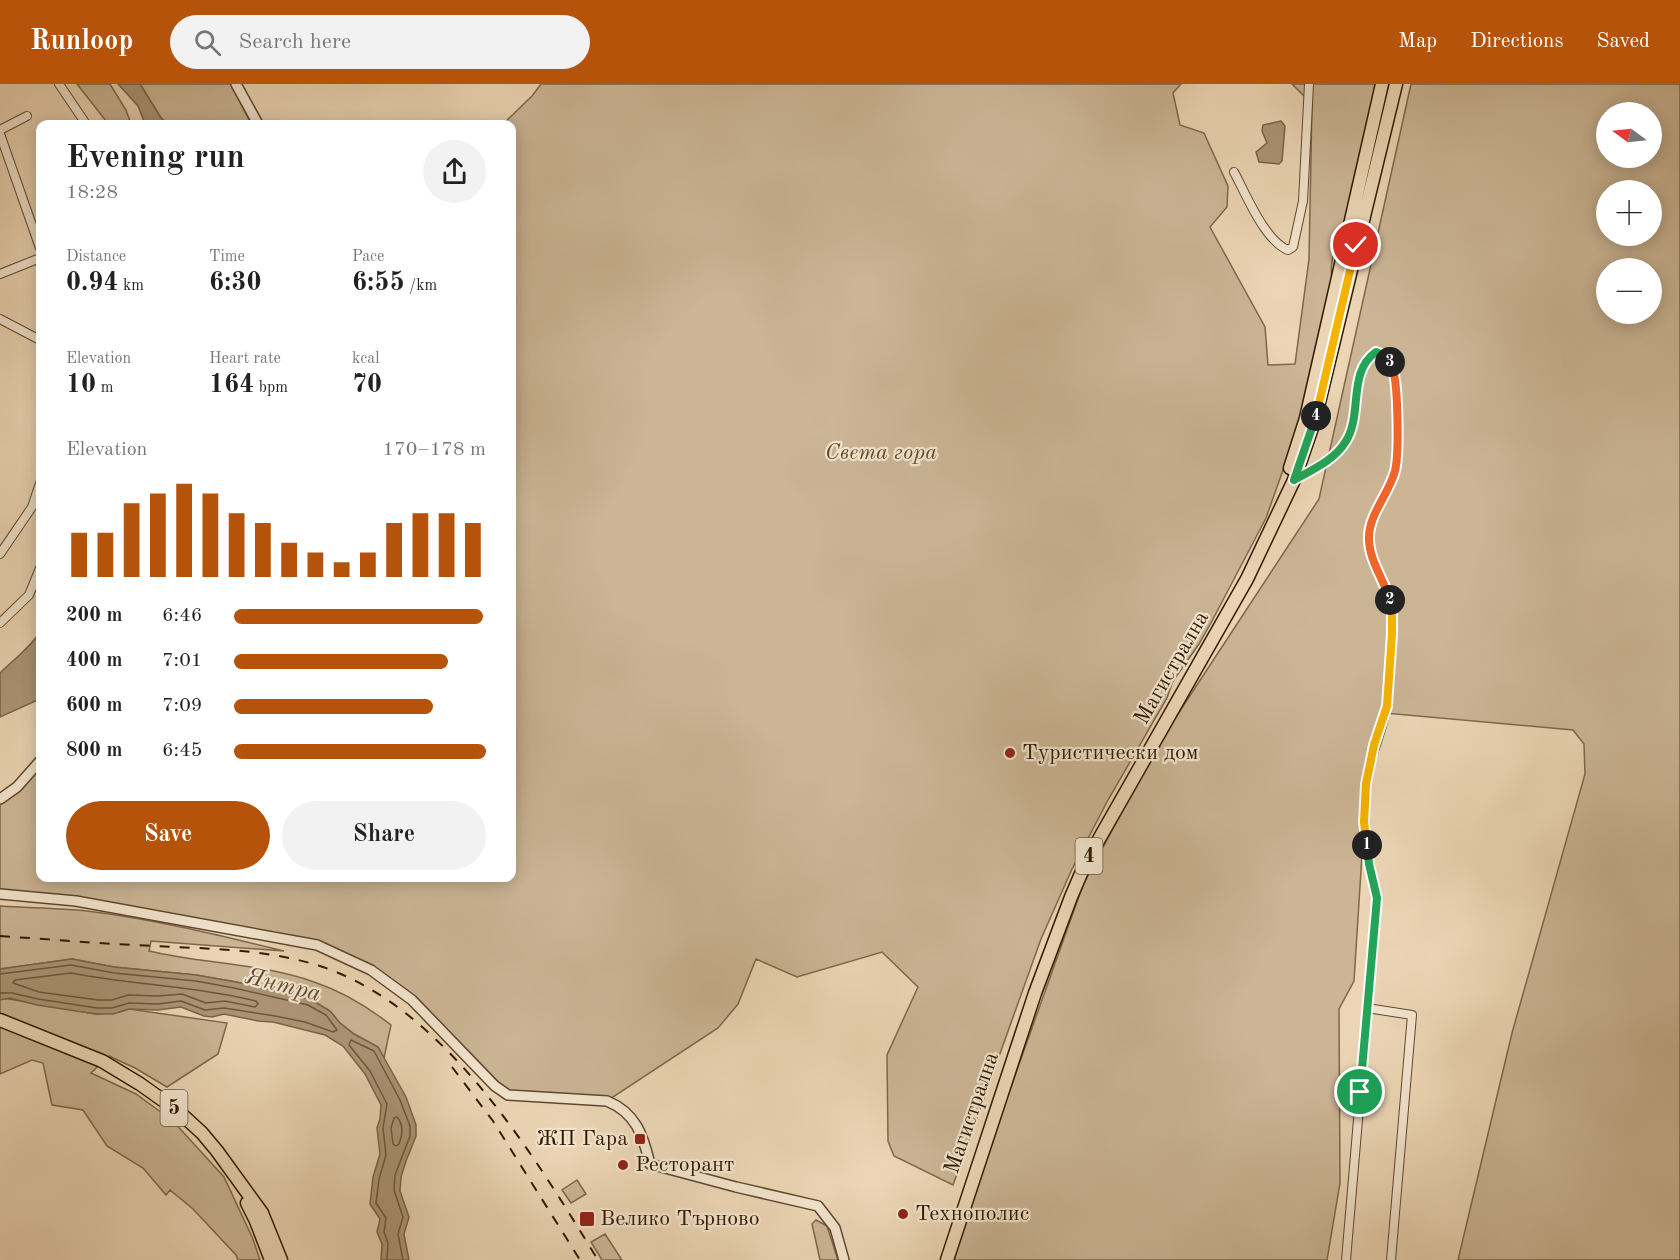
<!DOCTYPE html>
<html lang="en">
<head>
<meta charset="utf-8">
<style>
	:root { --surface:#fff; --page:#f2f2f2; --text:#222; --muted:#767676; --accent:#b45309 }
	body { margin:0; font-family:"Old Standard TT",serif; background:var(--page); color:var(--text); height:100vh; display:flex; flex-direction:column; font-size:22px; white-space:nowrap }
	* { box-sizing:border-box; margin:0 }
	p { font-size:20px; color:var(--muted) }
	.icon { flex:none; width:33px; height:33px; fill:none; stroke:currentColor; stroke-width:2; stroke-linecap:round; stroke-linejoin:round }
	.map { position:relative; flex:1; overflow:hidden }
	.side { position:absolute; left:36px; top:36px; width:480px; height:762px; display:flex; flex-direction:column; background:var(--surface); border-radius:12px; box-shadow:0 3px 15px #0003 }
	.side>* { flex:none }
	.needle { width:39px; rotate:285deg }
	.buttons { position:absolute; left:1596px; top:18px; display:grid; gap:12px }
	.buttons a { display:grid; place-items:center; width:66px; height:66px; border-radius:50%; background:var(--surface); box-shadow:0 3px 15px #0003; font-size:30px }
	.pin { position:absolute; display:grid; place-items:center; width:51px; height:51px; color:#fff; margin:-26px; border:3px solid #fff; border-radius:50%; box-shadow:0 2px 6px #0007 }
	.km { position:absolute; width:30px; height:30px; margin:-15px; border-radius:50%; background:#222; color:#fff; font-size:16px; line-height:30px; text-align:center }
	.round { display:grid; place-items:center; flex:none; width:63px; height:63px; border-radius:32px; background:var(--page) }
	.head { display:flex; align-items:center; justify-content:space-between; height:102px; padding:0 30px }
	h1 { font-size:33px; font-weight:700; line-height:45px }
	.stats { display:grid; grid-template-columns:repeat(3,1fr); gap:9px; height:102px; padding:6px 30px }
	.stats div { display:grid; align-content:center }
	.stats b { font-size:26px; font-weight:700 }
	.stats small { font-size:16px; font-weight:400 }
	.stats p { font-size:16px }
	.chart { height:168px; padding:12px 30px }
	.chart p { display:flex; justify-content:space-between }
	.chart svg { width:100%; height:108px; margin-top:6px; stroke:var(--accent); stroke-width:6 }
	.cta { display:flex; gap:12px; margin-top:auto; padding:12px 30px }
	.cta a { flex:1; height:69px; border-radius:36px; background:var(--accent); color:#fff; font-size:24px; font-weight:700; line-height:69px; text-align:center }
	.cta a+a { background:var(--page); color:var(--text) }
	ul { padding:0 30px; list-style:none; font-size:20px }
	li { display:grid; grid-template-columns:96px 72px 1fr; align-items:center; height:45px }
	li i { height:15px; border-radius:8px; background:var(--accent) }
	header { display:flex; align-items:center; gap:36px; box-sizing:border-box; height:84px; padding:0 30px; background:var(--accent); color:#fff }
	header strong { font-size:28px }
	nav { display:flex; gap:33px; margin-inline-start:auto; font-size:21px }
	.search { width:420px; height:54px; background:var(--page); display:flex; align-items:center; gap:15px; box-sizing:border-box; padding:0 21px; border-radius:33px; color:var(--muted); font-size:22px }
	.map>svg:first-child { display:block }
</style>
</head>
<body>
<header>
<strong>Runloop</strong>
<div class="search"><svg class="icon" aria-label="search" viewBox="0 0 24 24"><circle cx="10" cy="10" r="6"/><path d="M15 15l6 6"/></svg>Search here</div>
<nav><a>Map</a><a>Directions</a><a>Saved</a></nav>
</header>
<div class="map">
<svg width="1680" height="1176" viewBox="0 0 1680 1176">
	<rect width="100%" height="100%" fill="#ebd5b4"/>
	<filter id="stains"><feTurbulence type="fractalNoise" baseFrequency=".00333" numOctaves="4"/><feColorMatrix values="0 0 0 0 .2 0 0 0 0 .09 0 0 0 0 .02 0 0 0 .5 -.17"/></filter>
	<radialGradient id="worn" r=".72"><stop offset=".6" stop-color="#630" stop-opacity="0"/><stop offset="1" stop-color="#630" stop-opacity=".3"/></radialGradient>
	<path fill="#cbb595" stroke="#7e674a" stroke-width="1.5" fill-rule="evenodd" d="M 77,0 L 110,0 L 126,26 L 131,40 L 111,40 L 106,37 Z
		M 140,0 L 231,0 L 251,40 L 168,40 L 161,34 Z
		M 541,0 L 1181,0 L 1173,9 L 1180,41 L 1204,49 L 1228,102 L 1227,123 L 1210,143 L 1265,243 L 1268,281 L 1295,280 L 1309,175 L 1312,20 L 1292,0 L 1378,0 L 1345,140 C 1337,150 1329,181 1332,194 L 1309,298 L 1294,355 L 1266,434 L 1212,537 L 1199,560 L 1173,597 L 1167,614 L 1108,716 L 1072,785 L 1041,855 L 953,1101 L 894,1072 L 888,1057 L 887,971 L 918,903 L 882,868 L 797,893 L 756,875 L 738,920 L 718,944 L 607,1017 L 508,1011 L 412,916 L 371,886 L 317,861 L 76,817 L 0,810 L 0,715 L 40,677 L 40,794 L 512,794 L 512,40 L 503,40 L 532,12 Z
		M 1411,0 L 1680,0 L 1680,1176 L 1458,1176 L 1512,949 L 1585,690 L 1584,660 L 1573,646 L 1385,629 L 1374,661 L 1364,739 L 1354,897 L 1339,925 L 1340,1099 L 1327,1176 L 954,1176 L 966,1129 L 1083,801 L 1155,665 L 1319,415 ZM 1606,28 L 1652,28 L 1652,74 L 1606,74 ZM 1606,106 L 1652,106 L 1652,152 L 1606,152 ZM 1606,184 L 1652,184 L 1652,230 L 1606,230 Z
		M 0,822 C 29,824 58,824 87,827 C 153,835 219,851 284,867 L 151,857 L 149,867 C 203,880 261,879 314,898 C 341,907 368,923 391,941 L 384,974 L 378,963 L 354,950 L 340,939 L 330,927 L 310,915 L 236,898 L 196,891 L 114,883 L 72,875 L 0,885 Z
		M 3,914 L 96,930 L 119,928 L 129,925 L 227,939 L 218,970 L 167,1003 L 135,984 L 109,972 L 91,989 L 136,1010 L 173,1037 L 224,1093 L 253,1155 L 260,1176 L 238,1176 L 236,1171 L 193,1125 L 170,1106 L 166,1111 L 143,1084 L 107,1062 L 83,1026 L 52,1021 L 43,979 L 32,976 L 0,990 L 0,916 Z
		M 577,1096 L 586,1110 L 571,1119 L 562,1106 Z
		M 816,1136 L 827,1142 L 838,1176 L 820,1176 L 812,1140 Z
		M 605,1150 L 622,1176 L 602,1176 L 591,1158 Z"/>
	<path fill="#ac9577" stroke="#7b6347" stroke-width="1.5" d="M 118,0 L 140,0 L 161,34 L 168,40 L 145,40 L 138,22 Z
		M 1281,37 L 1285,42 L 1282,77 L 1279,80 L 1259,78 L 1256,68 L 1267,59 L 1262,47 L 1263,41 Z
		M 40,548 L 40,615 L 0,633 L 0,589 C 14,575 29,565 40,548 Z
		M 72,875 L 114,883 L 196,891 L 236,898 L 310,915 L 330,927 L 340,939 L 354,950 L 378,963 L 406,1013 L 416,1041 L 416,1052 L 406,1077 L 401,1093 L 400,1107 L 409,1133 L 404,1150 L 409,1176 L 381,1176 L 382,1160 L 377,1148 L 380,1135 L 370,1120 L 373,1093 L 380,1070 L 377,1044 L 380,1035 L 381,1021 L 365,990 L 343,962 L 325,951 L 273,938 L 258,937 L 224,930 L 212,933 L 204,932 L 181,923 L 158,926 L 129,925 L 113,930 L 96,930 L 37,921 L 10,914 L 0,916 L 0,885 Z"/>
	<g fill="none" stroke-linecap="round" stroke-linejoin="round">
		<path stroke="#6e573c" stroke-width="1.5" d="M 71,889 C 132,901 195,902 256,917 L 258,920 L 255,923 L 225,917 L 206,919 L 182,910 L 158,912 L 128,911 L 112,916 L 98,916 L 39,908 L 13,899 L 15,896 Z
			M 0,890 L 71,881 L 114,889 L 196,897 L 234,904 L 308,921 L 326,931 L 337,946 L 333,948 L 305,938 L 275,932 L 224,924 L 205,926 L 181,917 L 158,920 L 129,919 L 112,924 L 97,924 L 38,915 L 12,909 L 0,909
			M 397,1033 C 404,1041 403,1050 399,1060 L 396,1062 L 393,1060 L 391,1044 L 394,1034 Z
			M 387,1176 L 388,1159 L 384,1148 L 386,1134 L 376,1119 L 379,1095 L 386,1071 L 383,1044 L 387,1020 L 370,987 L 349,961 L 351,956 L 374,967 L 400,1016 L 410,1042 L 410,1052 L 395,1091 L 394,1106 L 403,1133 L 398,1150 L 403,1176"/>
		<defs>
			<path id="minor" d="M 59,0 L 86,40
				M 0,46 L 27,32
				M 0,50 L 40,164
				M 1234,88 C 1246,110 1264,156 1288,166 L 1293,163 L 1303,117 L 1309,0
				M 0,190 L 40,174
				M 0,235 L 40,256
				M 1295,395 C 1313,385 1333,376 1345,359 C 1364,333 1345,289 1376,268 C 1383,271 1390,274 1393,282 C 1398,294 1398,371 1395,386 C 1390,409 1370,429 1369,453 C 1367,479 1390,501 1392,527 C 1393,546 1391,566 1390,586 C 1389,598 1389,610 1387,622 C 1382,649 1369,674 1366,701 C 1362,740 1368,776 1377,814 L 1346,1176
				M 0,470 L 32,423 L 40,399
				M 0,539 L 29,511 L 40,484
				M 1367,924 L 1412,931 L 1391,1176"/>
			<path id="tertiary" d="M 236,0 L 258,40
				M 0,715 L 17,703 L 40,677
				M 0,810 L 76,817 L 317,861 L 371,886 L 412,916 L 495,1002 L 508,1011 L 607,1017 C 636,1029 643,1051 650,1080 L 736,1103 L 818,1122 L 835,1144 L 844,1176"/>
			<path id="primary" d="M 1290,384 L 1306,334 L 1382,0
				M 0,936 L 102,977 L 140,1000 L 178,1027 L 202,1049 L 217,1067 L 262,1129 L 281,1176
				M 247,1119 L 256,1137 L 271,1176
				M 947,1176 L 1035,909 L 1071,813 L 1086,778 L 1247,495 L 1294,396 L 1315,335 L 1396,0"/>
		</defs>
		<use href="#minor" stroke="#60482d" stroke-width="10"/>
		<use href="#tertiary" stroke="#60482d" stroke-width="12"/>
		<use href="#primary" stroke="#311900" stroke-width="15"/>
		<use href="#minor" stroke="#f2e4ce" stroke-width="8"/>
		<use href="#tertiary" stroke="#f2e4ce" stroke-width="9"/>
		<use href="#primary" stroke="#ebd5b4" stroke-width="12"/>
		<path stroke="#311900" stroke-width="2" stroke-dasharray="10 10" stroke-linecap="butt" d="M 0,852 C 45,855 90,859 136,861 C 197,865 260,863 320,882 C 445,923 533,1070 598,1176
			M 452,983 L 493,1037 L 580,1176"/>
	</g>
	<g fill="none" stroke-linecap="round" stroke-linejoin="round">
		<defs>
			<path id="split-1" d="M 1360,1008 L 1377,814 L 1369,780 L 1367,761"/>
			<path id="split-2" d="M 1367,761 L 1364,738 L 1366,700 L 1374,661 L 1387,622 L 1392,550 L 1392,524 L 1390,516"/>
			<path id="split-3" d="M 1390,516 C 1384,496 1369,476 1369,455 C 1368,431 1389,410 1395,387 C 1399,370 1399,290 1390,278"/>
			<path id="split-4" d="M 1316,332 L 1294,396 C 1312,386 1335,376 1346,357 C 1363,330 1347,288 1376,268 L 1387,273 L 1390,278"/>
			<path id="split-5" d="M 1316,332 L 1356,161"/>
		</defs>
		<use href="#split-1" stroke="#fff" stroke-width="12"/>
		<use href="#split-2" stroke="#fff" stroke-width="12"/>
		<use href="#split-3" stroke="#fff" stroke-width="12"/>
		<use href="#split-4" stroke="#fff" stroke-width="12"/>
		<use href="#split-5" stroke="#fff" stroke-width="12"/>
		<use href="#split-1" stroke="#22a559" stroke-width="8"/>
		<use href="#split-2" stroke="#f5b400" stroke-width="8"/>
		<use href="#split-3" stroke="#f0652b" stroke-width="8"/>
		<use href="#split-4" stroke="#22a559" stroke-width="8"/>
		<use href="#split-5" stroke="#f5b400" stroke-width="8"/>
	</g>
	<g fill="#8f2418" stroke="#f2e4ce" stroke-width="2">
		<circle cx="1010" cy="669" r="6"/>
		<rect x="634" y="1049" width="12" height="12" rx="3"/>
		<circle cx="623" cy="1081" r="6"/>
		<circle cx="903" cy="1130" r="6"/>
		<rect x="579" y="1127" width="16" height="16" rx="3"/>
	</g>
	<g text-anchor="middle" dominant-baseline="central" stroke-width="4.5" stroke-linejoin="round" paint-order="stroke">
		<g fill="#f2e4ce" stroke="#6b563e" stroke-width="1.5">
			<rect x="1075.5" y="754" width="27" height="36" rx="4.5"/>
			<rect x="160.5" y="1006" width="27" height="36" rx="4.5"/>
		</g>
		<g font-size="21" font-weight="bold" fill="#311900">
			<text x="1089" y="772">4</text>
			<text x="174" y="1024">5</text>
		</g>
		<g font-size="22" font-style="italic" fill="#5f482d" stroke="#f2e4ce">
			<text x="881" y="369">Света гора</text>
		</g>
		<g font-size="22" fill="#311900" stroke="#f2e4ce">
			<text transform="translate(1172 584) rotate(-60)">Магистрална</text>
			<text transform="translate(972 1029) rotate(-71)">Магистрална</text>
		</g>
		<g font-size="22" fill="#311900" stroke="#f2e4ce" text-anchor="start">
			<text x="1022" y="669">Туристически дом</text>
			<text x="628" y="1055" text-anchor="end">ЖП Гара</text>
			<text x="635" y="1081">Ресторант</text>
			<text x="915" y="1130">Технополис</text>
			<text x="600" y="1135">Велико Търново</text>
		</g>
		<g font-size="24" font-style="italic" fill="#624b30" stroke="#f2e4ce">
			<text transform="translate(283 902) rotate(14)">Янтра</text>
		</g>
	</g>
	<rect width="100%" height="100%" filter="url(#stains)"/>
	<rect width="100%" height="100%" fill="url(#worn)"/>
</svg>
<div class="buttons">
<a><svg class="needle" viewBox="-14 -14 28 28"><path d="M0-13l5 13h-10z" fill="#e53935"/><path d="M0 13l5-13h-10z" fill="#767676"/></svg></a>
<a>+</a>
<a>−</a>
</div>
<div class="pin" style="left:1360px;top:1008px;background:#1e9e55"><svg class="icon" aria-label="arrive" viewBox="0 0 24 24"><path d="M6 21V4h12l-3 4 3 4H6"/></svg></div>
<div class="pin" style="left:1356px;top:161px;background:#d93025"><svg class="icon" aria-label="check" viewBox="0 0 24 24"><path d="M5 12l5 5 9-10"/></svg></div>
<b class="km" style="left:1367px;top:761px">1</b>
<b class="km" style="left:1390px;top:516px">2</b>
<b class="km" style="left:1390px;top:278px">3</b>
<b class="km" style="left:1316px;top:332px">4</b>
<section class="side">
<div class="head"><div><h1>Evening run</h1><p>18:28</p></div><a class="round"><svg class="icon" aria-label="share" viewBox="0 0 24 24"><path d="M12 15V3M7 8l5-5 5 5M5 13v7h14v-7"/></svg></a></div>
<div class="stats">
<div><p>Distance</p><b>0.94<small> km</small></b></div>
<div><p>Time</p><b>6:30</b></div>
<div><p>Pace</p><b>6:55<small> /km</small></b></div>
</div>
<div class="stats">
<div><p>Elevation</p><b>10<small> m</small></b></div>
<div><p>Heart rate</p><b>164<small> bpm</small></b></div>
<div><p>kcal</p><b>70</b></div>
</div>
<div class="chart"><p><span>Elevation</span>170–178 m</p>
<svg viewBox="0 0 160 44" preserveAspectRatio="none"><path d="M5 44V26M15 44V26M25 44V14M35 44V10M45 44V6M55 44V10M65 44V18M75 44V22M85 44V30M95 44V34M105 44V38M115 44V34M125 44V22M135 44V18M145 44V18M155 44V22"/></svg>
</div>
<ul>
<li><b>200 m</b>6:46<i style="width:99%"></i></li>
<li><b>400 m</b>7:01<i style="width:85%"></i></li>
<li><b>600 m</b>7:09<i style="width:79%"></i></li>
<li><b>800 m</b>6:45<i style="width:100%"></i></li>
</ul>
<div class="cta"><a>Save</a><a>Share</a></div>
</section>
</div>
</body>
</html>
